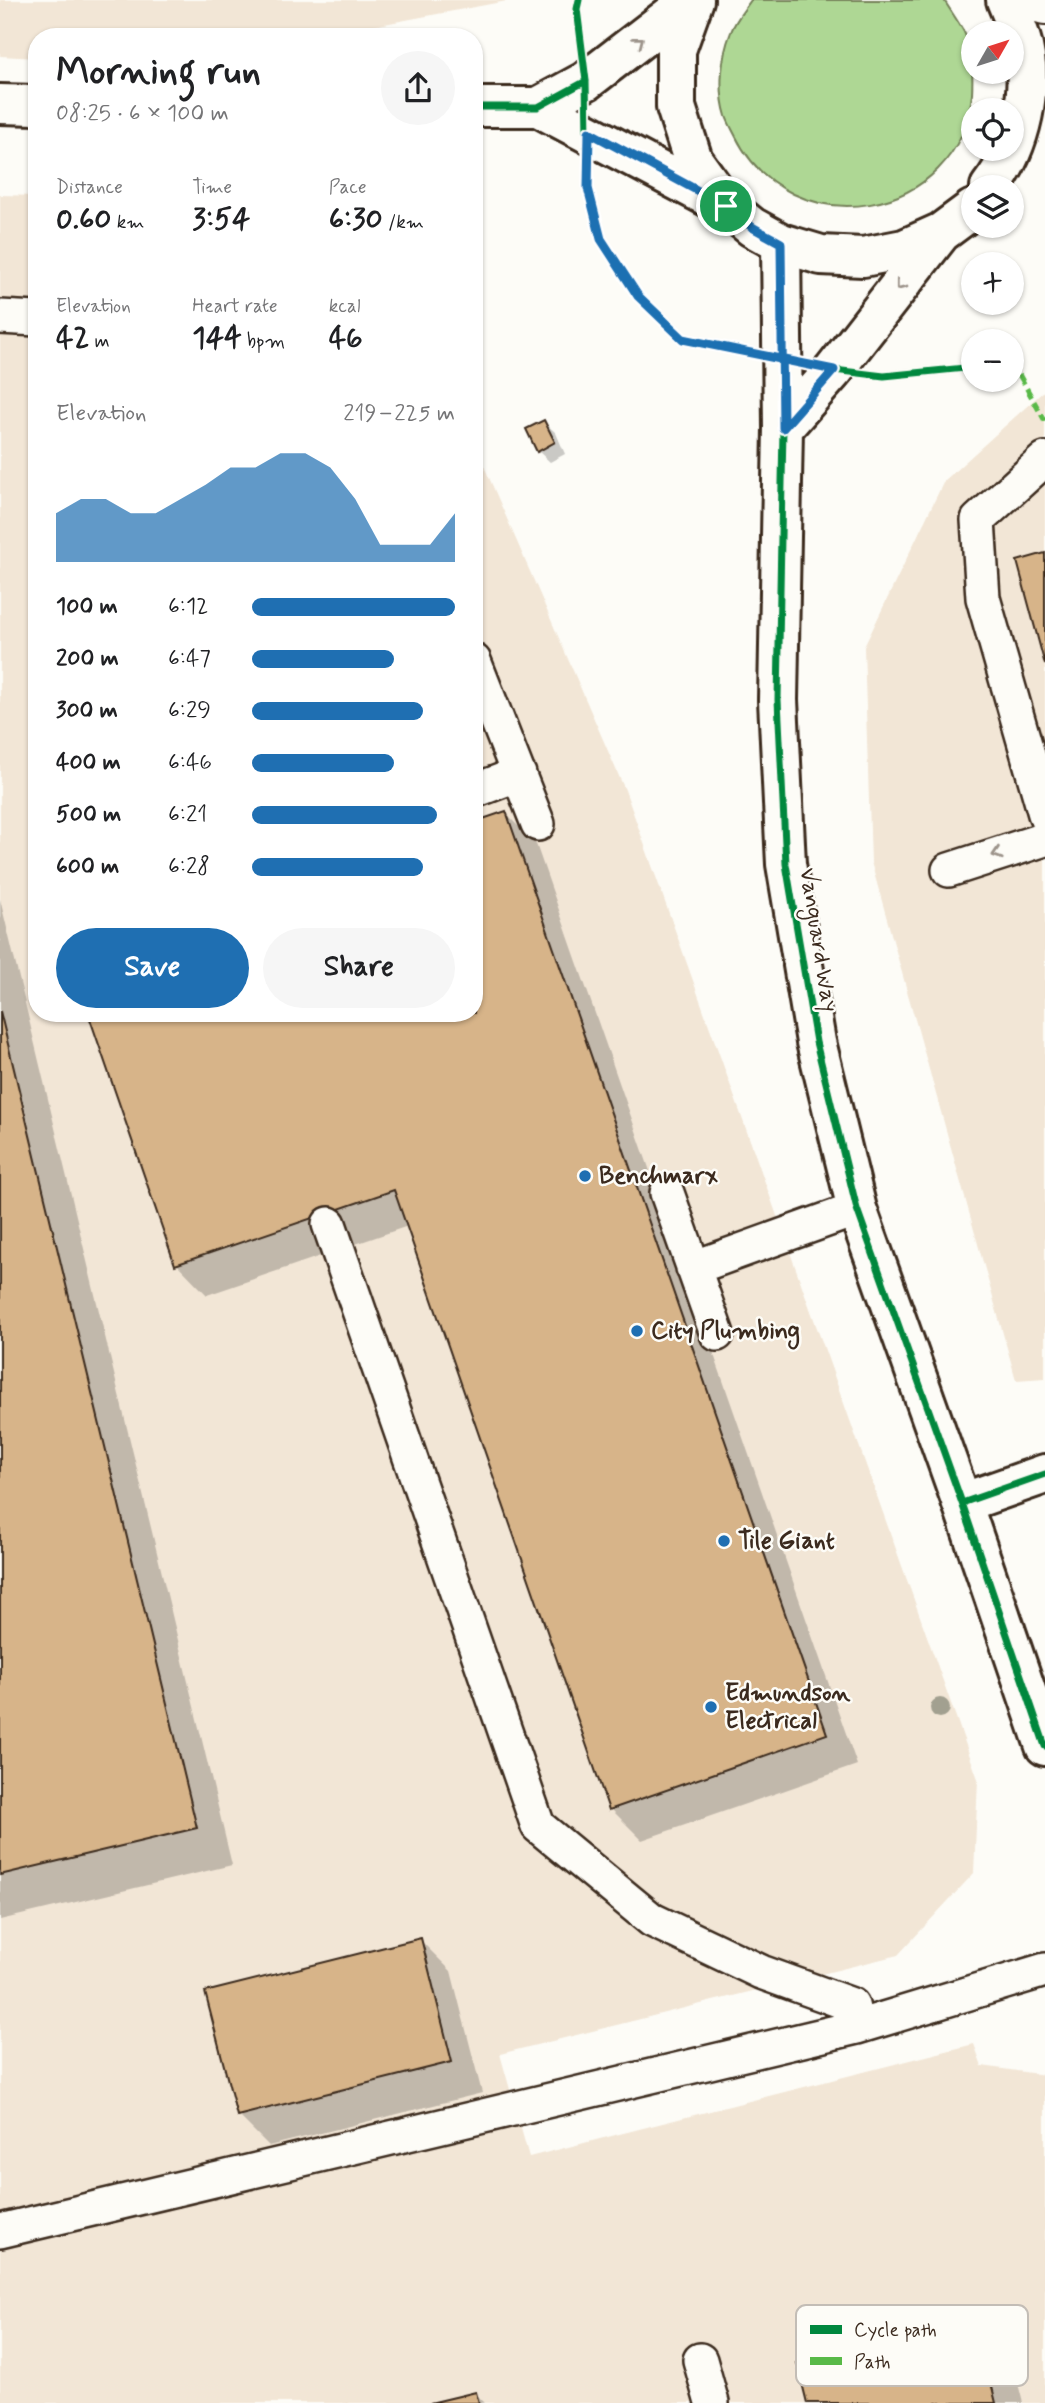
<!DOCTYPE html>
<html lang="en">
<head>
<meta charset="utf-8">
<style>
	:root { --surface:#fff; --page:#f6f6f6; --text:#202124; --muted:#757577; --accent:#1f6fb2 }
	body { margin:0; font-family:Mynerve,sans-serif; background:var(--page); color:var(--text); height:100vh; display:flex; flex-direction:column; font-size:26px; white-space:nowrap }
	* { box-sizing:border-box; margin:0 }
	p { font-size:23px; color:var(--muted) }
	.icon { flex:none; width:38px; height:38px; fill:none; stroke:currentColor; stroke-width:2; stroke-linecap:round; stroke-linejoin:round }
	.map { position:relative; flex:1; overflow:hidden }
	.side { position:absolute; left:28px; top:28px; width:455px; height:994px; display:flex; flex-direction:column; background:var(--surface); border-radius:28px; box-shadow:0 2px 5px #0004 }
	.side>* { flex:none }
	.needle { width:46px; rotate:51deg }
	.controls { position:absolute; left:961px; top:21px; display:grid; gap:14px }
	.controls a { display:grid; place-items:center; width:63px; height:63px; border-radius:50%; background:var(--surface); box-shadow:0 2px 5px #0004; font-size:35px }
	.pin { position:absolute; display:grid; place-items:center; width:60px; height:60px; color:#fff; margin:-30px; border:4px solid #fff; border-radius:50%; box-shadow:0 2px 7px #0007 }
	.round { display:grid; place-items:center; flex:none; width:74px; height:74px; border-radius:37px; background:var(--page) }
	.head { display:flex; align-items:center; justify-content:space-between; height:119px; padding:0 28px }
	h1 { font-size:38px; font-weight:700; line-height:52px }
	.metrics { display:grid; grid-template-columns:repeat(3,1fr); gap:10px; height:119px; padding:7px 28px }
	.metrics div { display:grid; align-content:center }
	.metrics b { font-size:30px; font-weight:700 }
	.metrics small { font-size:19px; font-weight:400 }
	.metrics p { font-size:19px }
	.chart { height:196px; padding:14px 28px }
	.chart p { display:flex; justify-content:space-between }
	.chart svg { width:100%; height:126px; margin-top:7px; fill:var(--accent); opacity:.7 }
	.primary-button { display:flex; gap:14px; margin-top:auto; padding:14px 28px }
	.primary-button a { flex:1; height:80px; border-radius:42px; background:var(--accent); color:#fff; font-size:28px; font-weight:700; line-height:80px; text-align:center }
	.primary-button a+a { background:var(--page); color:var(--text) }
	ul { padding:0 28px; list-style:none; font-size:23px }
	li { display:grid; grid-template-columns:112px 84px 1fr; align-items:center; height:52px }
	li i { height:18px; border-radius:9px; background:var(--accent) }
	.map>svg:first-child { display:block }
</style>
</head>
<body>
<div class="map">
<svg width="1045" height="2403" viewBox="0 0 1045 2403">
	<rect width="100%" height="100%" fill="#fdfcf7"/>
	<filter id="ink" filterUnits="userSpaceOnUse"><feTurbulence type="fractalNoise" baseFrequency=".0143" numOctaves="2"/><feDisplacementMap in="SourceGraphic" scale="14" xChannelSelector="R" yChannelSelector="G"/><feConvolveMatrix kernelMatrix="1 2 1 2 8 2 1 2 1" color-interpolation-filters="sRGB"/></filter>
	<g filter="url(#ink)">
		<path fill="#f2e6d6" d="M 0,0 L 512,0 L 315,37 L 37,37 L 37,58 L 0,56 Z
			M 0,195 L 37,196 L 37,1013 L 474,1013 L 474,443 L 625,790 L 978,1779 L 974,1873 L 898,1955 L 500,2054 L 529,2157 L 974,2044 L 982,2066 L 1045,2075 L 1045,2403 L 0,2403 Z
			M 1045,390 L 1045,1378 L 1016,1380 L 871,862 L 864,647 L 944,481 Z"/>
		<path fill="#aed794" stroke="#748059" stroke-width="2" d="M 751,0 L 944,0 C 950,10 958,21 964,32 C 973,50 973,75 972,94 C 960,220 790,248 735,135 C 732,129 728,122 726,116 C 718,90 721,57 731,32 C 735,21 744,10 751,0 Z"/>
		<path fill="#0003" d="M 544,422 L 556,433 L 565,454 L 550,462 L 538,451 Z
			M 505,813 L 536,844 L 857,1765 L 642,1840 L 611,1809 L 408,1226 L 207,1295 L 177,1264 L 474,1013 Z
			M 0,899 L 232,1865 L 0,1920 Z
			M 420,1940 L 451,1971 L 482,2093 L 269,2146 L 238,2115 Z
			M 975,2324 L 1012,2360 L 1023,2403 L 809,2403 Z
			M 476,2394 L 485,2403 L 437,2403 Z"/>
		<path fill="#d7b489" stroke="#3b2a1e" stroke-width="2" d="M 544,420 L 555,442 L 537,452 L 526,429 Z
			M 1045,553 L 1045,665 L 1017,561 Z
			M 506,811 L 827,1734 L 609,1810 L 394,1190 L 175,1265 L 88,1013 L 474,1013 L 474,822 Z
			M 0,1011 L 197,1828 L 0,1875 Z
			M 421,1938 L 452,2062 L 237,2116 L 205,1992 Z
			M 976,2322 L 996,2403 L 807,2403 L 797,2363 Z
			M 476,2392 L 479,2403 L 430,2403 Z"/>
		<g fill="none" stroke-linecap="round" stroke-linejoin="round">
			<defs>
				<path id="lane" d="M 0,317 L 37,319
					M 1045,459 L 978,520 L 983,598 L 1045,814
					M 474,661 L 538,824
					M 474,791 L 519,774
					M 949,870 L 1045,839
					M 667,1193 L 717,1334
					M 329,1224 L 538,1826 L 652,1920 L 761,1972 L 852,2005 L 857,2027
					M 693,1268 L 857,1209
					M 0,2231 L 857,2027 L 1045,1970
					M 700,2360 L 712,2403"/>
				<path id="street" d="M 962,1503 L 1045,1474"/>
				<path id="secondary" d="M 694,0 L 676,50 L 676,107 L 693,160 L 726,206 L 752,227 L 781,243 L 821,255 L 863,257 L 904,249 L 942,232 L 973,209
					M 1028,0 L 1045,5
					M 0,104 L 37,105
					M 474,107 L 538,107 L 718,202
					M 538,107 L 586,81 L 691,0
					M 990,187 C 1021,148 1036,85 1020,36 C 1016,24 1011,12 1006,0
					M 781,243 L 783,428 L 778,700 L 786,864 L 816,1042 L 857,1209 L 962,1503 L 1045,1746
					M 783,428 L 834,370 L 940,234"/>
			</defs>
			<use href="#lane" stroke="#3b2a1e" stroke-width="38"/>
			<use href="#street" stroke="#3b2a1e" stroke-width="44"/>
			<use href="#secondary" stroke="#3b2a1e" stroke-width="44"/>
			<use href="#lane" stroke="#fdfcf7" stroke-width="33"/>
			<use href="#street" stroke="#fdfcf7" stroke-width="38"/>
			<use href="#secondary" stroke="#fdfcf7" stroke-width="38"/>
			<path stroke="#58b947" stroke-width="5" stroke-dasharray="10 5" stroke-linecap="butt" d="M 1012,362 L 1045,421"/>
			<defs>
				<path id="cycleway" d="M 579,0 L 577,9 L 586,81 L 588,188 L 601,239 L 638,296 L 683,339 L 834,370 L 884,376 L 965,368 L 973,362
					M 474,107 L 538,107 L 586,81
					M 782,359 L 783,428 L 778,700 L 786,864 L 816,1042 L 857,1209 L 962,1503 L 1045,1746
					M 962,1503 L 1045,1474"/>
			</defs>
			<use href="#cycleway" stroke="#fdfcf7" stroke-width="11"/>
			<use href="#cycleway" stroke="#00873e" stroke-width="7"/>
		</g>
		<circle fill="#a2a090" cx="940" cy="1708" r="10"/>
		<defs><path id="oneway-chevron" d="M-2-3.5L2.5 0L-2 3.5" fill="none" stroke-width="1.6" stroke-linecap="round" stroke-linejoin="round" transform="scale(1.75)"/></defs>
		<g stroke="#9c938a">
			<use href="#oneway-chevron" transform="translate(639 41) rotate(-38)"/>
			<use href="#oneway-chevron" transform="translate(900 286) rotate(128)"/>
			<use href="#oneway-chevron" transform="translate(997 854) rotate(162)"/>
		</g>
	</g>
	<g fill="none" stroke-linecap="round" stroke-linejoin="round" filter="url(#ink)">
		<defs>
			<path id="route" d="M 726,206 L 752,227 L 781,243 L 783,428 L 834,370 L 683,339 L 638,296 L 601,239 L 588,188 L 589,132 L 726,206"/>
		</defs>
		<use href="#route" stroke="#fff" stroke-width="14"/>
		<use href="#route" stroke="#1f6fb2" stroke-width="9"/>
	</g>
	<g fill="#1f6fb2" stroke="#fdfcf7" stroke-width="2.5">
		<circle cx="585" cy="1176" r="7"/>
		<circle cx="637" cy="1331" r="7"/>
		<circle cx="724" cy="1541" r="7"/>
		<circle cx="711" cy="1707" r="7"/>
	</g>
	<g text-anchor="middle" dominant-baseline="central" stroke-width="5" stroke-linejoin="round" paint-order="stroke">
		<g font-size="24" fill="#3b2a1e" stroke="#fdfcf7">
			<text transform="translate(818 940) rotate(81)">Vanguard Way</text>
		</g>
		<g font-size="24" font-weight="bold" fill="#3b2a1e" stroke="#fdfcf7" text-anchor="start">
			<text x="599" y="1176">Benchmarx</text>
			<text x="651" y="1331">City Plumbing</text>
			<text x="738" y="1541">Tile Giant</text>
			<text x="725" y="1693">Edmundson<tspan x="725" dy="28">Electrical</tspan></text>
		</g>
	</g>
	<rect x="796" y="2305" width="232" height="81" rx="10" fill="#fdfcf7" stroke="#c3bdb6" stroke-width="2"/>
	<rect x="810" y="2325" width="32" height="9" fill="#00873e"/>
	<rect x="810" y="2357" width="32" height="8" fill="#58b947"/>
	<g font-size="19" fill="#3b2a1e">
		<text x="854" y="2336">Cycle path</text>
		<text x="854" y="2368">Path</text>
	</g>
</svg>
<div class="controls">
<a><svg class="needle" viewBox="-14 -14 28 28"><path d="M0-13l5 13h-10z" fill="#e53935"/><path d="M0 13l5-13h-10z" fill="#757577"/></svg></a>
<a><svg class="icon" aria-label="locate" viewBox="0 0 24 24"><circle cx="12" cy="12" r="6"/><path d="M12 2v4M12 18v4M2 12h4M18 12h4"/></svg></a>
<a><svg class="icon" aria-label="layers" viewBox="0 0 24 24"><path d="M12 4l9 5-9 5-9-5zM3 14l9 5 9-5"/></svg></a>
<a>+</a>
<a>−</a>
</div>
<div class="pin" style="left:726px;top:206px;background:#1e9e55"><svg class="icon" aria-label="arrive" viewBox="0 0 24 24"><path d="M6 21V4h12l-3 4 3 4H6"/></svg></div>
<section class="side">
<div class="head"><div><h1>Morning run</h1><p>08:25 · 6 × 100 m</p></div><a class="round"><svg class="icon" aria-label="share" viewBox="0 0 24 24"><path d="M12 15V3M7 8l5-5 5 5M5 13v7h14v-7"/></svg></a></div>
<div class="metrics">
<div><p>Distance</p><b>0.60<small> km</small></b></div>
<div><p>Time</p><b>3:54</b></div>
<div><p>Pace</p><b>6:30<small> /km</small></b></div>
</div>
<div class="metrics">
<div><p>Elevation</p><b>42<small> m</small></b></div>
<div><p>Heart rate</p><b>144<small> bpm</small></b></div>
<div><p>kcal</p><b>46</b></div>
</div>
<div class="chart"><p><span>Elevation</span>219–225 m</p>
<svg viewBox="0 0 160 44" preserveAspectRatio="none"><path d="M0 44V27L10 22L20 22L30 27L40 27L50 22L60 17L70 11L80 11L90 6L100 6L110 11L120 22L130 38L140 38L150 38L160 27V44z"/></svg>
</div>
<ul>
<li><b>100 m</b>6:12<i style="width:100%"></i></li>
<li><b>200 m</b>6:47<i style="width:70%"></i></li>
<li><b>300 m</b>6:29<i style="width:84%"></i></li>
<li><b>400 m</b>6:46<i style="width:70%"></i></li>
<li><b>500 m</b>6:21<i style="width:91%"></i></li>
<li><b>600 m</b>6:28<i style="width:84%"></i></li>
</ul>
<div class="primary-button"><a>Save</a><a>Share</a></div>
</section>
</div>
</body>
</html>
